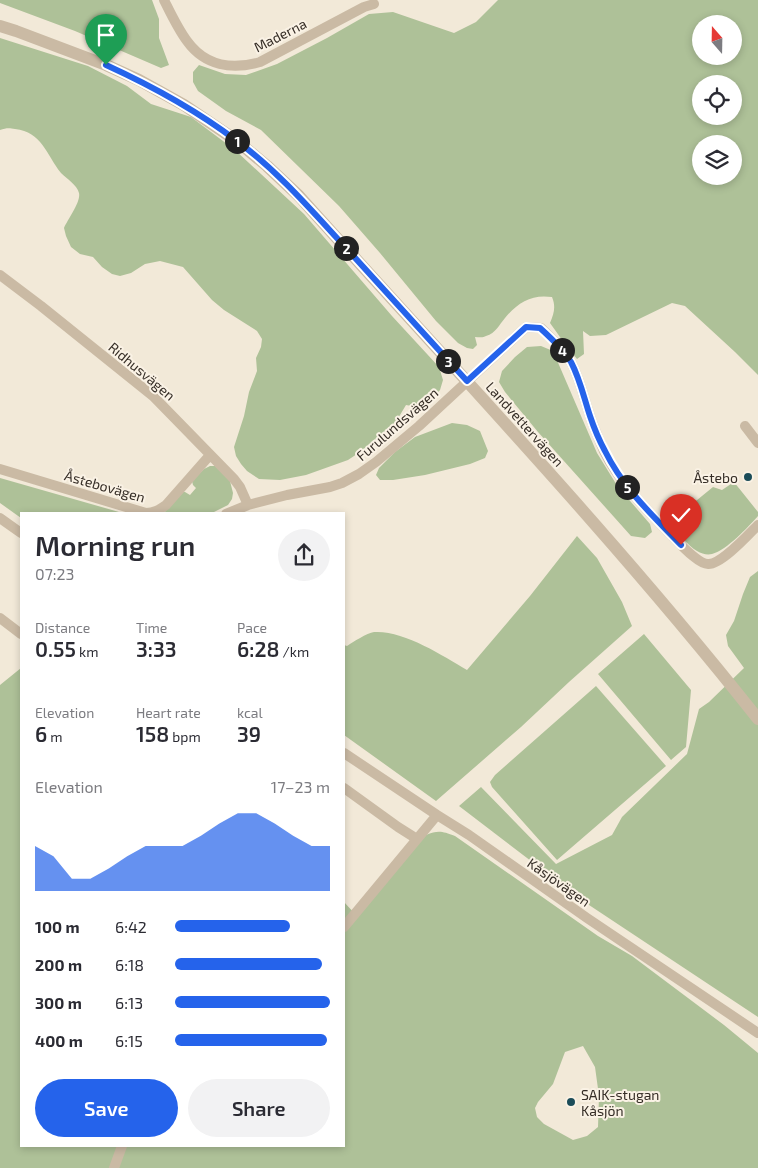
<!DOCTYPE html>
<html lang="en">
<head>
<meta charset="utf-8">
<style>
	:root { --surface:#fff; --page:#f2f2f3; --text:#2b2b33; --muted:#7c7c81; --accent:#2563eb }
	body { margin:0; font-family:"Exo 2",sans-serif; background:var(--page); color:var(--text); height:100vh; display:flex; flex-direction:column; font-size:19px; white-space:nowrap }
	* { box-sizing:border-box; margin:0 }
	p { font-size:16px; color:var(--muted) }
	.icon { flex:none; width:28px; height:28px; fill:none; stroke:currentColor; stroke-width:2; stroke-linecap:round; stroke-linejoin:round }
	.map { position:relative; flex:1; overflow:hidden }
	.details { position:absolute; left:20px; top:512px; width:325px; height:635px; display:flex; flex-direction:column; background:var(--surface); border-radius:0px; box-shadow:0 2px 8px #0003 }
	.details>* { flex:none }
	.needle { width:32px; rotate:340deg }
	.tools { position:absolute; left:692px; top:15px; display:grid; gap:10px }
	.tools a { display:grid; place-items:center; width:50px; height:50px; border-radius:50%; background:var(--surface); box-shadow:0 2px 8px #0003; font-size:25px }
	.pin { position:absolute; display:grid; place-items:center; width:42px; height:42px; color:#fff; margin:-51px -21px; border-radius:50% 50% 50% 0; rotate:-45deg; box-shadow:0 0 5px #0007 }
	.pin .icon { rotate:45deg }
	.km { position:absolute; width:25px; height:25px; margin:-12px; border-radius:50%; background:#222; color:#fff; font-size:14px; line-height:25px; text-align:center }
	.round { display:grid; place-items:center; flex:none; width:52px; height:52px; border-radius:26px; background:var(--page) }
	.overview { display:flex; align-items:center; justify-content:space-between; height:85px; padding:0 15px }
	h1 { font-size:28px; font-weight:600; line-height:38px }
	.stats { display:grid; grid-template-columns:repeat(3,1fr); gap:8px; height:85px; padding:5px 15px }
	.stats div { display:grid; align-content:center }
	.stats b { font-size:21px; font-weight:600 }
	.stats small { font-size:14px; font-weight:400 }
	.stats p { font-size:14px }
	.chart { height:140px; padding:10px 15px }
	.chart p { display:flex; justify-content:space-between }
	.chart svg { width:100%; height:90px; margin-top:5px; fill:var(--accent); opacity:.7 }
	.primary-button { display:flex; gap:10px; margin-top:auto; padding:10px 15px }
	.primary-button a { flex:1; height:58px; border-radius:30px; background:var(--accent); color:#fff; font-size:20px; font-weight:600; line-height:58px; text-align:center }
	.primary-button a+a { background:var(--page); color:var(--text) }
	ul { padding:0 15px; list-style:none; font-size:16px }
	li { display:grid; grid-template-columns:80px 60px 1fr; align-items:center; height:38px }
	li i { height:12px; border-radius:6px; background:var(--accent) }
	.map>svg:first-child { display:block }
</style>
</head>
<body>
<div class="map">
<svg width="758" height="1168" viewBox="0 0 758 1168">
	<rect width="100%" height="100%" fill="#f2e9d8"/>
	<path fill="#aec198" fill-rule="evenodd" d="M 0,0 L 152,0 L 159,19 L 159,38 L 169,65 L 161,68 L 75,31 L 0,3 Z
		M 498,0 L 758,0 L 758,375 L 735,352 L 685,306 L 672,303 L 606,335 L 590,336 L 583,331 L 584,354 L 577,359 C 567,348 559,335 550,323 C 554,313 556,307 552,297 C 532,294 518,302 505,318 C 499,325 496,333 486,336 C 483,338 479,337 475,337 L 477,345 L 473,349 L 467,348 L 458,343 L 436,321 L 380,253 L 339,206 L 261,130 L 226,111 L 198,91 L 193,82 L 193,72 L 199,65 L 225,74 L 246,75 L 277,64 L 327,38 L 369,14 L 393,12 L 454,33 L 476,22 ZM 701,24 L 734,24 L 734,56 L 701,56 ZM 701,84 L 734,84 L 734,116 L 701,116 ZM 701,144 L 734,144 L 734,176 L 701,176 Z
		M 0,38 L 88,66 L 127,86 L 151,104 L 191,117 L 235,150 L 304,214 L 392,316 L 439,367 L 443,380 L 440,390 L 431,400 L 417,407 L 406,405 L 394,425 L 375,442 L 348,460 L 306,475 L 280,480 L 259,479 L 247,471 L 241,464 L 236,456 L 234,447 L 244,416 L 249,392 L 257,371 L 256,358 L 261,347 L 262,339 L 257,331 L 224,310 L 212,300 L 183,267 L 160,261 L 145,264 L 131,273 L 120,276 L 112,274 L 102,267 L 93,257 L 80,254 L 71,247 L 66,236 L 64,228 C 68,219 81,202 79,193 C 77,185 67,179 61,173 C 46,154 42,132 15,129 C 9,128 6,128 0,130 Z
		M 541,346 L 553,351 L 597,453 L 618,487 L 650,524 L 652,532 L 645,538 L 631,536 L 538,432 L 505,392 L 499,382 L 502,371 L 515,357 L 527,347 Z
		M 452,423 L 467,425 L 480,431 L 488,451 L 485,458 L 470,464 L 425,475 L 393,480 L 380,480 L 376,475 L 379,468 L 395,452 L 415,437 Z
		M 210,466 L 216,466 L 230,481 L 233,493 L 232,499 L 228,505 L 210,514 L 163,514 L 182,492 L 185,492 L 190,495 L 196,488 L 193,485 L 192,481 L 204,469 Z
		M 0,478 L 126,514 L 21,514 L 21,518 L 0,503 Z
		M 734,482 L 758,512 L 758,516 C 748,527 727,550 712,554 C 707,555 702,554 697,551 C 688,546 677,532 669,523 L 713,487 L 722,490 Z
		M 577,536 L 597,558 L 622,602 L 632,626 L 569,682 L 521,727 L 436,801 L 344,735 L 344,645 L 347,646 C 353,642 367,633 374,632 C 403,630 442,655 467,670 L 530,596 Z
		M 758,571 L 758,1017 L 586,903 L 459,806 L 481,787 L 556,864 L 612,835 L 622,817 L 687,754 L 699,709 L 709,702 L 744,668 L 728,646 L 726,635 L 734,621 L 743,594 L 750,577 Z
		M 644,634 L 691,690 L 686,747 L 671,760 L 598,674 Z
		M 21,668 L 21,1146 L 344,1146 L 344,902 L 356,915 L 426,835 C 438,830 442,831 455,836 L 598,936 L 632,956 L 724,1025 L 758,1053 L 758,1168 L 0,1168 L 0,685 ZM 583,1046 L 595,1067 L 599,1096 L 598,1127 L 587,1136 L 573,1140 L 544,1124 L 537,1117 L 535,1108 L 538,1102 L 553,1084 L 565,1052 Z
		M 596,686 L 666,766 L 557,860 L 492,787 L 490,782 L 495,775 Z"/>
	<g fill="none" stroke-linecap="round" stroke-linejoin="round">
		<path stroke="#cabaa4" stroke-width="10" d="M 164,0 C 171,14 178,29 187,41 C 205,66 232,70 260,62 L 364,7 L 374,4
			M 0,275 L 41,306 L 153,396 L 234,479 L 240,487 L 248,505
			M 745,426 L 758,443
			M 0,469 L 146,513 C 154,513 159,510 166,505 L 210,455
			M 226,514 L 248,505 L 287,495 L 330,487 L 342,483 L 359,474 L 376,462 L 419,426 L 526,327 L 541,328 C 551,338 563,349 571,362 C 580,379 584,398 590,416 C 594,428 599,439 604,451 C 621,485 649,512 675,539 C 682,546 699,564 708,564 C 721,565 749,534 758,525
			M 0,518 L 21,533
			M 0,618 L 21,634
			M 344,753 L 437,815 L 469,835 L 587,918 L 758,1033
			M 344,788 L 398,827 L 417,839
			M 344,927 L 437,815
			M 114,1168 L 122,1146"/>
		<path stroke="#cabaa4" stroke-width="12" d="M 0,26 L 16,31 L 106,65 L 139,80 L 184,105 L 237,141 L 267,166 L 299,196 C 454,369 614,537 758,719"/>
	</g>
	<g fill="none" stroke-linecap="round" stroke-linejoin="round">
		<defs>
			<path id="route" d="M 106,65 C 152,86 196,110 237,141 C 279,172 312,211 347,249 C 387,293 427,337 467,381 L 526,327 L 540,328 C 551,338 563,349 571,362 C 580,379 584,398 590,416 C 594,428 599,440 605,451 C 623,488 653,516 681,545"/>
		</defs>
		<use href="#route" stroke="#fff" stroke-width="10"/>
		<use href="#route" stroke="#2563eb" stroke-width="6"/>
	</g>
	<g fill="#1b4c58" stroke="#faf2e5" stroke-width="2">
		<circle cx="748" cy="477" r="5"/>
		<circle cx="571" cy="1102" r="5"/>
	</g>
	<g text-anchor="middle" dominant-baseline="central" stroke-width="4" stroke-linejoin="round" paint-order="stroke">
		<g font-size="14" fill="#352d26" stroke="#faf2e5">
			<text transform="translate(280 35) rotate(-27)">Maderna</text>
			<text transform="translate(142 371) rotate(40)">Ridhusvägen</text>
			<text transform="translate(397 424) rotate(-41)">Furulundsvägen</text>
			<text transform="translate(525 424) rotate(48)">Landvettervägen</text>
			<text transform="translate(105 486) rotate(16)">Åstebovägen</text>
			<text transform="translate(559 882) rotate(35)">Kåsjövägen</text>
		</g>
		<g font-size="14" fill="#352d26" stroke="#faf2e5" text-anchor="end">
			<text x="738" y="477">Åstebo</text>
			<text x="581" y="1094" text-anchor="start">SAIK-stugan<tspan x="581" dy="16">Kåsjön</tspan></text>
		</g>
	</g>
</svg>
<div class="tools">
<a><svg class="needle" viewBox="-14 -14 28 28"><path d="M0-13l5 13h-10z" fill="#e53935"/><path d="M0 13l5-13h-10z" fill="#7c7c81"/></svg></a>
<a><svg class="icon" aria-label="locate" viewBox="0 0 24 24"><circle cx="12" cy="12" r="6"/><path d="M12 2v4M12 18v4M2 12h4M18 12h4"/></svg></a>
<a><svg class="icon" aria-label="layers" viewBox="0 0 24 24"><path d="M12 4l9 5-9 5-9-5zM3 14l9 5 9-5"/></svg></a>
</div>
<div class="pin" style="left:106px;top:65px;background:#1e9e55"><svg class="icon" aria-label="arrive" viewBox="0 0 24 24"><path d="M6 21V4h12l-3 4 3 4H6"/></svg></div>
<div class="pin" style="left:681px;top:545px;background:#d93025"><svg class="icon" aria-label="check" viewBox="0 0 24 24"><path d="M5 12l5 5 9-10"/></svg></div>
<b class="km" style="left:237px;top:141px">1</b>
<b class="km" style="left:346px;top:248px">2</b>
<b class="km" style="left:448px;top:361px">3</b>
<b class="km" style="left:562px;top:350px">4</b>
<b class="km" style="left:627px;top:487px">5</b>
<section class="details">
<div class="overview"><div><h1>Morning run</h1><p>07:23</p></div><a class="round"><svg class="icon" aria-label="share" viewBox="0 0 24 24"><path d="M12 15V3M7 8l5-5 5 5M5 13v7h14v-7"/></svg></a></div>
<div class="stats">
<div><p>Distance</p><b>0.55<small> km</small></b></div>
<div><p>Time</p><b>3:33</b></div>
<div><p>Pace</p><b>6:28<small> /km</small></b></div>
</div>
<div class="stats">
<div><p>Elevation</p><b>6<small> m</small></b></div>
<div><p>Heart rate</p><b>158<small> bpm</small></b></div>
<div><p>kcal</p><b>39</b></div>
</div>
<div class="chart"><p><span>Elevation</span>17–23 m</p>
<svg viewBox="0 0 160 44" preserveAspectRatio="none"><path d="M0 44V22L10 27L20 38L30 38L40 33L50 27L60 22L70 22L80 22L90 17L100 11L110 6L120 6L130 11L140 17L150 22L160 22V44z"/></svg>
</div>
<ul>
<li><b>100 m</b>6:42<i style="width:74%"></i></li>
<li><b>200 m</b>6:18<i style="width:95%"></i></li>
<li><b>300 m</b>6:13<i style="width:100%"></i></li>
<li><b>400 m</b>6:15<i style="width:98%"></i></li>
</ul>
<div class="primary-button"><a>Save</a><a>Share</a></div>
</section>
</div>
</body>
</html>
